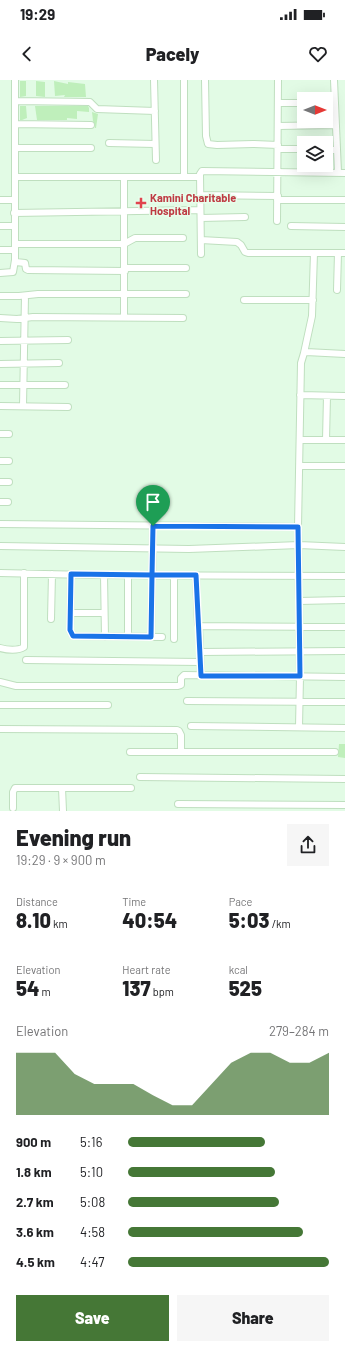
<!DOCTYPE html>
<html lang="en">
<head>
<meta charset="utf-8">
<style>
	:root { --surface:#fff; --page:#f6f6f6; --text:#202124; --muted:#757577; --accent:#457736 }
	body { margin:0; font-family:Barlow,sans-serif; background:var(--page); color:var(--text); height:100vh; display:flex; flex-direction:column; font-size:15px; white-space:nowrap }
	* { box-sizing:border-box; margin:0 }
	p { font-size:13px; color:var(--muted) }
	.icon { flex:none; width:22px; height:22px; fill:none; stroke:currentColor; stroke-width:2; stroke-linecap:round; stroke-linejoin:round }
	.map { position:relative; height:731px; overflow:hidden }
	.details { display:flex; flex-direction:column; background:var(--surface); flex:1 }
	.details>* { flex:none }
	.needle { width:26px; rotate:90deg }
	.fabs { position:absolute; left:297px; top:12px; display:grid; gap:8px }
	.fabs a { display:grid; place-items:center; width:36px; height:36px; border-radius:0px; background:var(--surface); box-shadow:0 4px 16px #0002; font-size:20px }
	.pin { position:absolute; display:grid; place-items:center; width:34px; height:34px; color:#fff; margin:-41px -17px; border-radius:50% 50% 50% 0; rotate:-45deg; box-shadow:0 0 4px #0007 }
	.pin .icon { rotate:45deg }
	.round { display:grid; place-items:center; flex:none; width:42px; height:42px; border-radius:0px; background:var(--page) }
	.overview { display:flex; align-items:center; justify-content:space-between; height:68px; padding:0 16px }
	h1 { font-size:22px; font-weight:800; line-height:30px }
	.metrics { display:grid; grid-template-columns:repeat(3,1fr); gap:6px; height:68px; padding:4px 16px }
	.metrics div { display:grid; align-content:center }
	.metrics b { font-size:20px; font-weight:800 }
	.metrics small { font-size:11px; font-weight:400 }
	.metrics p { font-size:11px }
	.chart { height:112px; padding:8px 16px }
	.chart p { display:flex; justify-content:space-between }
	.chart svg { width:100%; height:72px; margin-top:4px; fill:var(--accent); opacity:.7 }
	.cta { display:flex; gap:8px; margin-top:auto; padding:8px 16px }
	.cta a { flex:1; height:46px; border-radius:0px; background:var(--accent); color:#fff; font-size:16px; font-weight:800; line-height:46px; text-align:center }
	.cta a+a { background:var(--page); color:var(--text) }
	ul { padding:0 16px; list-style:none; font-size:13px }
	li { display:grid; grid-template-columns:64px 48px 1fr; align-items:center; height:30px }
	li i { height:10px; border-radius:5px; background:var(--accent) }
	.status { display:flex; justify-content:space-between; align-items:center; height:28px; padding:0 20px; background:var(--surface); direction:ltr }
	.status svg { height:11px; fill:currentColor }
	header { display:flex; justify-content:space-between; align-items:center; height:52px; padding:0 16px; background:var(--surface); font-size:18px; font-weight:800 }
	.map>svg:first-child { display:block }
</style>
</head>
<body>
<div class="status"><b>19:29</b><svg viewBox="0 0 49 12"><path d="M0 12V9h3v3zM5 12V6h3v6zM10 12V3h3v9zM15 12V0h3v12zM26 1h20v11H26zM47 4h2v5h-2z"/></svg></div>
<header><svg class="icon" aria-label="back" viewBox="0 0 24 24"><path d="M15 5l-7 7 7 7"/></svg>Pacely<svg class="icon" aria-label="heart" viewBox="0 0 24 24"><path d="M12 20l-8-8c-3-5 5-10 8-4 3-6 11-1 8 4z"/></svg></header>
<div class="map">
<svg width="345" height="731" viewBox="0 0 345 731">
	<rect width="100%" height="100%" fill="#e2fbe5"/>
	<path fill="#bfefbb" d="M 20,1 L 26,1 L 26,16 L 20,17 Z
		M 36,1 L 45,2 L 45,17 L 36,16 Z
		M 54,1 L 68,4 L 68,2 L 85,4 L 86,17 L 64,17 L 65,15 L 55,16 Z
		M 20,26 L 26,26 L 27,38 L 22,40 L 20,40 Z
		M 35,26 L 88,26 L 89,28 L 89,32 L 77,31 L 77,39 L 67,38 L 67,40 L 37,40 Z
		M 92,32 L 98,34 L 96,48 L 95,48 L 95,45 L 93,41 Z
		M 339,664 L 345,664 L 345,678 L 338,677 Z"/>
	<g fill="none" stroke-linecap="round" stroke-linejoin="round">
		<defs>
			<path id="minor" d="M 15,0 L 15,180 L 16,182 L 25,183 L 26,189 L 28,190 L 125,191
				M 154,0 L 156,80
				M 184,0 L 184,97
				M 205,0 L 206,56 L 208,64 L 217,65 L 253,64 L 278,65
				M 334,0 L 338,92
				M 15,21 L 90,22 L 97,29 L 155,31
				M 278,23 L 304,23
				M 326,24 L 335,24
				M 15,44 L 91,45
				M 278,46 L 336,45
				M 109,63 L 155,64
				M 15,68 L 91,68
				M 278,69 L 304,69
				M 326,70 L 337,70
				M 15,97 L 200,97
				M 124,97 L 124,237
				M 200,115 L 278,116
				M 0,120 L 14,120
				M 277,120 L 345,120
				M 14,133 L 200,130
				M 201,138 L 245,137
				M 277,141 L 278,0
				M 0,146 L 15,146
				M 291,146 L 345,147
				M 201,160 L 237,162 L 241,165 L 245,172 L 248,173 L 345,173
				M 15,164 L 124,164 L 135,158 L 183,158
				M 0,170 L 15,170
				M 201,174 L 200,94 L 202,91 L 345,93
				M 124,188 L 186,188
				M 0,193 L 13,192 L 15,180
				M 337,210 L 338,173
				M 0,216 L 19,216 L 38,214 L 186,214
				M 244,220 L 313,220
				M 0,238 L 17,239 L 33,237 L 183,238
				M 0,261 L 68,260
				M 304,273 L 312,236 L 314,173
				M 0,284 L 59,283
				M 0,305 L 65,305
				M 300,315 L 345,316
				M 0,326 L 68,327
				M 23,326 L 25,216
				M 0,354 L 9,354
				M 300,360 L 345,360
				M 326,360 L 327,316
				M 0,381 L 9,381
				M 300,386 L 345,386
				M 0,402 L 9,402
				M 0,422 L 8,422
				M 0,444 L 298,447
				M 0,466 L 189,469 L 299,465 L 345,467
				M 0,493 L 89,495 L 345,496
				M 71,494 L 70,550 L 73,556 L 162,557
				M 104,495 L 105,557
				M 128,495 L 128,557
				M 196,495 L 198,544 L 199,546 L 345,547
				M 299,521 L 345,520
				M 71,533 L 104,533
				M 51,539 L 52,494
				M 199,546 L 201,596
				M 151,557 L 153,446
				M 174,559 L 174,495
				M 0,568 C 7,570 18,571 24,567 L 24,493
				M 200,572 L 345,571
				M 26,580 L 200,582
				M 0,602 L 16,606 L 178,606 L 181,605 L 181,598 L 184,595 L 345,597
				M 187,621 L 345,622
				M 0,625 L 108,625
				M 191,646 L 345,648
				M 299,647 L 300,597 L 298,447 L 301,283 L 304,273 L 306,272 L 345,274
				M 0,649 L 177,650 L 179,651 L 181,655 L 181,672
				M 130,672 L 335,672
				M 140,697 L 345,699
				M 62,708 L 63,731
				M 178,724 L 345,725
				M 13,728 L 13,712 L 15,708 L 131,708"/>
		</defs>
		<use href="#minor" stroke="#bfdfbf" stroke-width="8"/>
		<use href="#minor" stroke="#fff" stroke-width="6"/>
	</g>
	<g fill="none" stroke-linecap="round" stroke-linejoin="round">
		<defs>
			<path id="route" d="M 153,446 L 152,495 L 71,494 L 70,550 L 73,556 L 151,557 L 152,495 L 196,495 L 201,596 L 300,596 L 298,447 L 153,446"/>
		</defs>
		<use href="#route" stroke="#fff" stroke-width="8"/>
		<use href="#route" stroke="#1a73e8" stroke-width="5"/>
	</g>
	<path fill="#e0444e" stroke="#e8feeb" stroke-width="1.5" d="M139 117h4v4h4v4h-4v4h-4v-4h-4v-4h4z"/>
	<g text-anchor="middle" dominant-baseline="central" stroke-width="3" stroke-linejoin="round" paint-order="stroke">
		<g font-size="11" font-weight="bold" fill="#be3a42" stroke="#e8feeb" text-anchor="start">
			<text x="150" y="117">Kamini Charitable<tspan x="150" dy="13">Hospital</tspan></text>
		</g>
	</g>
</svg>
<div class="fabs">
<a><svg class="needle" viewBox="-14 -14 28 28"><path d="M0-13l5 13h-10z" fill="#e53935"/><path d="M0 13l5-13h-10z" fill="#757577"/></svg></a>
<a><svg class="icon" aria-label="layers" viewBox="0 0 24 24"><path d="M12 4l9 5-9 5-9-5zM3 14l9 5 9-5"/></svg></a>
</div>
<div class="pin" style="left:153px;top:446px;background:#1e9e55"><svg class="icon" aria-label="arrive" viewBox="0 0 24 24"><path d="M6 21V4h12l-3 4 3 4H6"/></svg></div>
</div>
<section class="details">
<div class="overview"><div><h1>Evening run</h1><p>19:29 · 9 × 900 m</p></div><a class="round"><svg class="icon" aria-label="share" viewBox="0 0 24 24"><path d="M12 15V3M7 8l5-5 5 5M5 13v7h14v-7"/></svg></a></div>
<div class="metrics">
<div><p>Distance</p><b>8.10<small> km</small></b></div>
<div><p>Time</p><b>40:54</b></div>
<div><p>Pace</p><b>5:03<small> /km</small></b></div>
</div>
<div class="metrics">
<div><p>Elevation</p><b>54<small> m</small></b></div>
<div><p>Heart rate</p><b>137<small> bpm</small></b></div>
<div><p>kcal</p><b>525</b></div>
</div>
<div class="chart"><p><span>Elevation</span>279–284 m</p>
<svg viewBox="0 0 160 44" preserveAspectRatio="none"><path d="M0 44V6L10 6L20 6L30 19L40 25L50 25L60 25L70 32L80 38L90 38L100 25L110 12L120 6L130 6L140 12L150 12L160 6V44z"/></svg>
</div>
<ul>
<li><b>900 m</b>5:16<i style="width:68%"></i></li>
<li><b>1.8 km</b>5:10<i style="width:73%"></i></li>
<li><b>2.7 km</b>5:08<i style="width:75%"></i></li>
<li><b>3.6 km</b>4:58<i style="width:87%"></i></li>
<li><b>4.5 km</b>4:47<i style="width:100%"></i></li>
</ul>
<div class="cta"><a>Save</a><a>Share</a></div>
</section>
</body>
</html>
